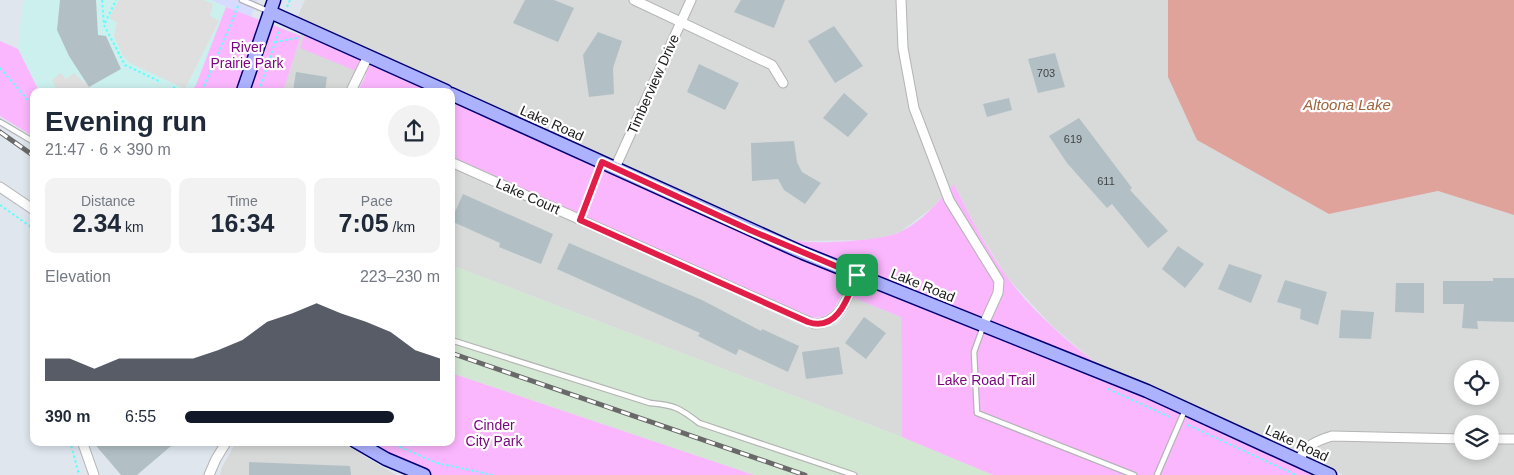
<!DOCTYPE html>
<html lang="en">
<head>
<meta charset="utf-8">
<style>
	:root { --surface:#fff; --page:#f2f2f3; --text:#1f2937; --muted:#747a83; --accent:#111827 }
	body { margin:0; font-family:Arial,sans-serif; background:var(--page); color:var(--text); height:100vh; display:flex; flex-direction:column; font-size:19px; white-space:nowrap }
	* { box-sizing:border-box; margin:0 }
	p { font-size:16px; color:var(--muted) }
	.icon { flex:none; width:28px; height:28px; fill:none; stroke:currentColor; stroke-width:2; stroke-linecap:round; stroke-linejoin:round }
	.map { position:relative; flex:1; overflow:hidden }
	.panel { position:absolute; left:30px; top:88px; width:425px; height:358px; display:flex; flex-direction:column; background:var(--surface); border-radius:10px; box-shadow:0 2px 8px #0003 }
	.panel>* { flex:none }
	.controls { position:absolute; left:1454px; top:360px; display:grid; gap:10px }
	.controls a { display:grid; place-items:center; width:45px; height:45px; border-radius:50%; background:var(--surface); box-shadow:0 2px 8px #0003; font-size:25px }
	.pin { position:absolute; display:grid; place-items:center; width:42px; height:42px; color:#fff; margin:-21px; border-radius:10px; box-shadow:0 2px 8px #0006 }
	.round { display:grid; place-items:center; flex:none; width:52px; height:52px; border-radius:26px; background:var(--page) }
	.overview { display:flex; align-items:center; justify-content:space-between; height:85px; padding:0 15px }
	h1 { font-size:28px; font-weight:700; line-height:38px }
	.figures { display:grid; grid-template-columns:repeat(3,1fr); gap:8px; height:85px; padding:5px 15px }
	.figures div { display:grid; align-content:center; border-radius:10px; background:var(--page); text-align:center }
	.figures b { font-size:25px; font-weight:700 }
	.figures small { font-size:14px; font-weight:400 }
	.figures p { font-size:14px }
	.chart { height:140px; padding:10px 15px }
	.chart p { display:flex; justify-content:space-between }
	.chart svg { width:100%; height:90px; margin-top:5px; fill:var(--accent); opacity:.7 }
	ul { padding:0 15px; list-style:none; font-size:16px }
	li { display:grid; grid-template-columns:80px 60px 1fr; align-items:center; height:38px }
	li i { height:12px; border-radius:6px; background:var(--accent) }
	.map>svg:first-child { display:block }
</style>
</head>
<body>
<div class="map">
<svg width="1514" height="475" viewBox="0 0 1514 475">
	<rect width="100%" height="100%" fill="#dfe6ee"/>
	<path fill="#d8d9d9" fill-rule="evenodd" d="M 305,0 L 1168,0 L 1168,77 L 1329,214 L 1438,191 L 1514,215 L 1514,475 L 1344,475 L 1096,363 L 1052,326 L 1007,277 L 977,229 L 954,184 L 933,207 L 900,232 L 881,238 L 861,240 L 794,241 L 365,49 L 346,91 L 283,91 L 301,36 L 298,16 ZM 1462,369 L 1490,369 L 1490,396 L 1462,396 ZM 1462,424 L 1490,424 L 1490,451 L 1462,451 Z
		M 451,167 L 810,329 L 819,329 L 836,325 L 845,316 L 854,298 L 901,317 L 902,437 L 451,265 Z
		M 237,441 L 339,441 L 396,475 L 220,475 L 222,467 Z"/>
	<path fill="#ccf0ee" d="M 23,0 L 211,0 L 226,7 L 196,85 L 191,91 L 39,91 L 18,49 Z"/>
	<path fill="#d1e7d2" d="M 451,265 L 902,437 L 993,475 L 754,475 L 451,373 Z"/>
	<path fill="#d7dbff" d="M 211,0 L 257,0 L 251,17 Z"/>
	<path fill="#fbb7fd" d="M 226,7 L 301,36 L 283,91 L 191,91 L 196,85 Z
		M 307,29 L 633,169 L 775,234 C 781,236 787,239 793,240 C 812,245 882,241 900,232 C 922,222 938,202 954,184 C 969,215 985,246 1005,274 C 1029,308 1063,338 1096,363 L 1091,374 L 1145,396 L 1317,475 L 993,475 L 902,437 L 901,317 L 854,298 L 841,296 C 834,312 824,322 806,316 L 451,156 L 451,91 L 358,91 L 366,75 L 300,48 Z
		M 0,41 L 18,49 L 39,91 L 34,91 L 34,137 L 0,116 Z
		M 451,373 L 754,475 L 427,475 L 356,441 L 451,441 Z"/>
	<path fill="#dfdfdf" d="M 118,0 L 204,0 L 213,4 L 210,16 L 219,21 L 185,89 L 130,63 L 123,56 L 114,36 L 117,22 L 109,18 Z
		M 61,73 L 66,79 L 74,73 L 94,91 L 57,91 L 52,80 Z"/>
	<path fill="#dfa39c" d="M 1168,0 L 1514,0 L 1514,215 L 1438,191 L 1329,214 L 1197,140 L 1168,77 Z"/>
	<path fill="#b2c0c5" d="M 60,0 L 96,0 L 98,35 L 106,36 L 121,69 L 89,87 L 69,56 L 57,30 Z
		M 525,0 L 554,0 L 574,8 L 558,42 L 513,23 Z
		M 741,0 L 785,0 L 774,28 L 734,12 Z
		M 834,26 L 863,66 L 835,83 L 808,41 Z
		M 598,32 L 622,41 L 613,68 L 614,94 L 589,97 L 583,55 Z
		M 1055,53 L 1065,87 L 1038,93 L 1028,59 Z
		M 699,64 L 739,83 L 725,110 L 687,92 Z
		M 296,72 L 327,77 L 325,91 L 293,91 Z
		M 844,93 L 868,114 L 848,137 L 823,118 Z
		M 1009,98 L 1012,110 L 987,117 L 983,104 Z
		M 1079,118 L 1132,188 L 1130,190 L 1168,231 L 1148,248 L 1112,204 L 1107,208 L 1067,163 L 1049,136 Z
		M 794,141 L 797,162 L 802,172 L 821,183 L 805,204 L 784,190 L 778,179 L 752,181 L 751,143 Z
		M 463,194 L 553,234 L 541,264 L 499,247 L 500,243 L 451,221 Z
		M 569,243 L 702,300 L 761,331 L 762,329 L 799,346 L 788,372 L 739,349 L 736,355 L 698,336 L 700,333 L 557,269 Z
		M 1178,246 L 1204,264 L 1185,288 L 1162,269 Z
		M 1229,264 L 1262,275 L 1251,303 L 1218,289 Z
		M 1493,278 L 1514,278 L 1514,322 L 1477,321 L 1478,329 L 1462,328 L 1464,304 L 1443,304 L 1443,281 L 1493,281 Z
		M 1285,280 L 1327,292 L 1318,325 L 1300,319 L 1301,309 L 1277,302 Z
		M 1396,283 L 1424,283 L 1424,313 L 1395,312 Z
		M 1341,310 L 1374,312 L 1371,339 L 1339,338 Z
		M 864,317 L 886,333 L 866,359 L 845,343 Z
		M 839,347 L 843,374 L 806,379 L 802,352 Z
		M 92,441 L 177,441 L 137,475 L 121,475 Z
		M 249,462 L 350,466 L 351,475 L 249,475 Z"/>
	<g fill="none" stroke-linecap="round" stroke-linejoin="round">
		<defs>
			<path id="lane" d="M 242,0 L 268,11
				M 0,122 L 34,142
				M 983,327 L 974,352 L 977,413 L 1134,475
				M 451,340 L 650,403 C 674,405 680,408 699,423 L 854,475
				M 1157,475 L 1185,410"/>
			<path id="street" d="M 634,0 L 772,65 L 783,83
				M 901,0 L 903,48 L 914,108 L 949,200 L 999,281 L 998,293 L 983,326
				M 351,91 L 368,56
				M 451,162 L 814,324 C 841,324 848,296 857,275
				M 615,168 L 691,0
				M 0,187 L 34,210
				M 1490,439 L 1514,439
				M 82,441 L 94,475
				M 1299,460 C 1306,445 1316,441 1332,436 L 1462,439
				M 209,475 L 216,459 L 227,441"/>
			<path id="secondary" d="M 270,12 L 446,91
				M 243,91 L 274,0
				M 451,94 L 803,253 L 1147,391 L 1330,475
				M 355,441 L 386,459 L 424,475"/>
		</defs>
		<use href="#lane" stroke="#b4b4b4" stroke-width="7"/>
		<use href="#street" stroke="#b4b4b4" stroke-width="11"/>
		<use href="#secondary" stroke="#000074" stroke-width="15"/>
		<path stroke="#5ffffd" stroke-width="2" stroke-dasharray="2.5 2.5" stroke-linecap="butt" d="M 102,0 L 104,25 L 125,65 L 161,82
			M 287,7 L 290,0
			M 105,23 L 116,0
			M 275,42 L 297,38
			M 0,68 L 34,107
			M 173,87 L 181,91
			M 202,91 L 238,6
			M 259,91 L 279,30
			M 0,205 L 34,229
			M 584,211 L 597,173
			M 1108,389 L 1172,418
			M 1188,425 L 1296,475
			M 70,441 L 79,475
			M 386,441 L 437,463 L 493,475"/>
		<use href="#lane" stroke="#fff" stroke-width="4.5"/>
		<use href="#street" stroke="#fff" stroke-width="9"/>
		<use href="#secondary" stroke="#adb2fe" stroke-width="12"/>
		<defs>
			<path id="rail" d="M 0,132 L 34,156
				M 451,353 L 805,475"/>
		</defs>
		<use href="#rail" stroke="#696969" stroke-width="5"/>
		<use href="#rail" stroke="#fff" stroke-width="3" stroke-dasharray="9" stroke-linecap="butt"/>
	</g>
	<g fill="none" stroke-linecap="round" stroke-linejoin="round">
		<defs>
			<path id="route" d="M 602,162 L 750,230 L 857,275 C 848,297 838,332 808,322 L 580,220 Z"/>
		</defs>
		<use href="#route" stroke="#fff" stroke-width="10"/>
		<use href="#route" stroke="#e11d48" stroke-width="6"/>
	</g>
	<g text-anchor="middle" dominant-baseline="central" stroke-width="4.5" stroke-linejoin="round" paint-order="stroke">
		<g font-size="11" fill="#414446">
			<text x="1046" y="73">703</text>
			<text x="1073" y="139">619</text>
			<text x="1106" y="181">611</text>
		</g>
		<g font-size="14" fill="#7a047e" stroke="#fff">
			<text x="247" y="47">River<tspan x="247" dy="16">Prairie Park</tspan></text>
			<text x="986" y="380">Lake Road Trail</text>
			<text x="494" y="425">Cinder<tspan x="494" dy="16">City Park</tspan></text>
		</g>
		<g font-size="14" fill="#1b1b1b" stroke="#fff">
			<text transform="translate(653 84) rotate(-66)">Timberview Drive</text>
			<text transform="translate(552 123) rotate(24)">Lake Road</text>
			<text transform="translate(528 196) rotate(24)">Lake Court</text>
			<text transform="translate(923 285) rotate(22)">Lake Road</text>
			<text transform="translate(1297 443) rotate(25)">Lake Road</text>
		</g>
		<g font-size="15" font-style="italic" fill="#a0643d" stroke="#fff">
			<text x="1347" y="104">Altoona Lake</text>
		</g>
	</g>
</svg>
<div class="controls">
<a><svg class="icon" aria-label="locate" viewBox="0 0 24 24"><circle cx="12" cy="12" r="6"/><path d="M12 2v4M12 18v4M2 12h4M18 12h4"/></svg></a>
<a><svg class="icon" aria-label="layers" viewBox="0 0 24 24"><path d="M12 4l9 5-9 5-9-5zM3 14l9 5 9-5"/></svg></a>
</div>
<div class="pin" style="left:857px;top:275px;background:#1e9e55"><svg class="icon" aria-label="arrive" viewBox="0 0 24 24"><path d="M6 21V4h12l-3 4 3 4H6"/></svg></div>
<section class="panel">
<div class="overview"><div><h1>Evening run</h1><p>21:47 · 6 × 390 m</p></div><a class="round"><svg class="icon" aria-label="share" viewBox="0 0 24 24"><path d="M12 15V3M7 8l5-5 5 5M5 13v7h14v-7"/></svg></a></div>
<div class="figures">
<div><p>Distance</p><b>2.34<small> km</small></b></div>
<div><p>Time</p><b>16:34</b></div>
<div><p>Pace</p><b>7:05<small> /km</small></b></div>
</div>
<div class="chart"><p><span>Elevation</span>223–230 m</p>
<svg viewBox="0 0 160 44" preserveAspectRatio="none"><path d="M0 44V33L10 33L20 38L30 33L40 33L50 33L60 33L70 29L80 24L90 15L100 11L110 6L120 11L130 15L140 20L150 29L160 33V44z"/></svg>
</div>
<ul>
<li><b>390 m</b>6:55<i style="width:82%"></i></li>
</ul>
</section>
</div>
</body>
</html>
